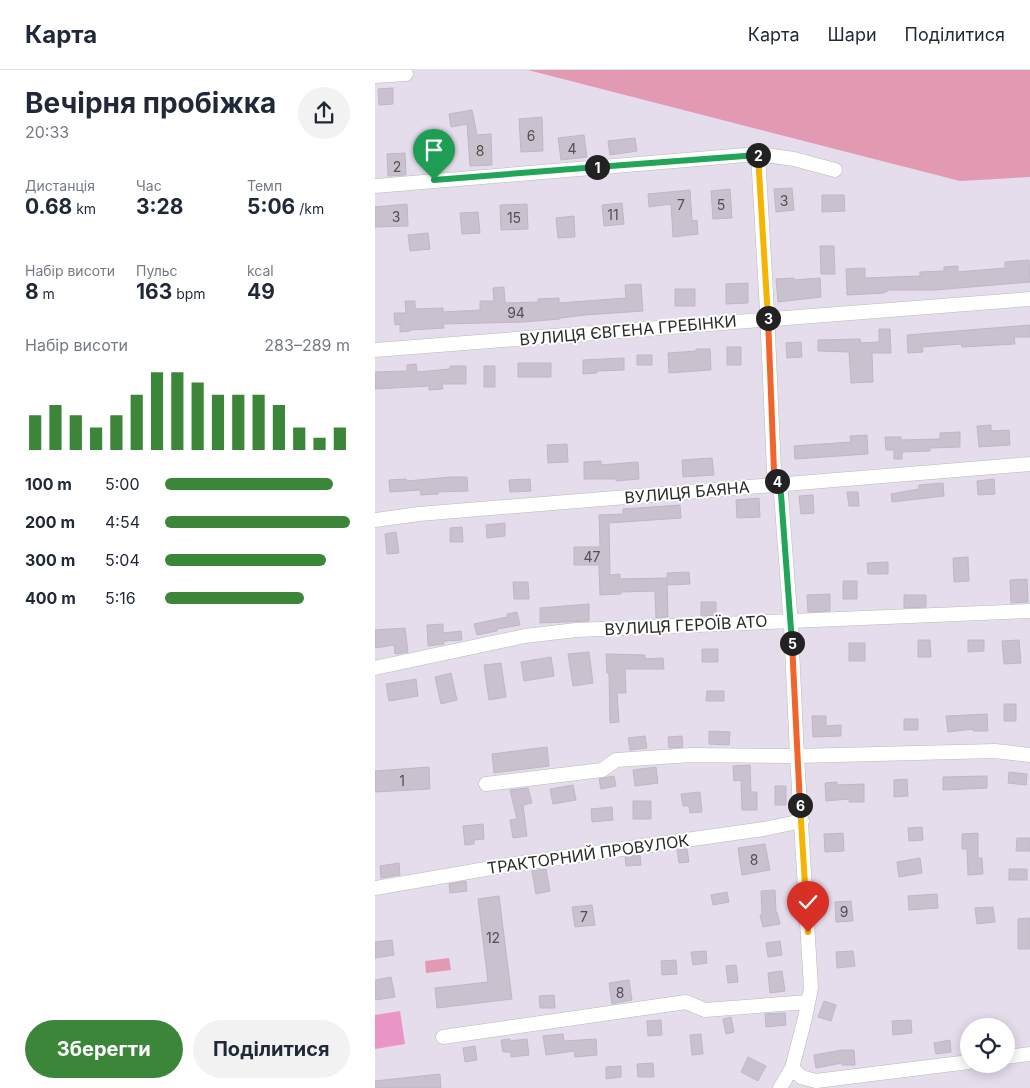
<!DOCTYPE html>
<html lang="uk">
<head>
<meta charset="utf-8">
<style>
	:root { --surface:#fff; --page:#f2f2f3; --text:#1f2937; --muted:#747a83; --line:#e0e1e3; --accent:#3c863a }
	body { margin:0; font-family:Inter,sans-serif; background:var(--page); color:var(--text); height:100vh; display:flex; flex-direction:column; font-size:19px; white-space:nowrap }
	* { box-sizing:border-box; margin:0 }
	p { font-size:16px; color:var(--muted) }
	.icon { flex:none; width:28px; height:28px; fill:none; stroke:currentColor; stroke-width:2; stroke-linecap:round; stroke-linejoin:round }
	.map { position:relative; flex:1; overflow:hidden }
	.side { display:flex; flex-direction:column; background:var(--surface); width:375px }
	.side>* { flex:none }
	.tools { position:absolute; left:585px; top:948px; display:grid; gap:10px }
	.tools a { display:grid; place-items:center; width:55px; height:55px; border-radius:50%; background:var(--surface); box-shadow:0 2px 12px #0003; font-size:25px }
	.pin { position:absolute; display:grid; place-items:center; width:42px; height:42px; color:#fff; margin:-51px -21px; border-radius:50% 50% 50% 0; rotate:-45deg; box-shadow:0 0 5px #0007 }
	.pin .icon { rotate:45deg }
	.km { position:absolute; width:25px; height:25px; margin:-12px; border-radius:50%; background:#222; color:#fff; font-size:14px; line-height:25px; text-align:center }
	.round { display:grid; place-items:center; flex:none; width:52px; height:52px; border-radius:26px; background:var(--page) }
	.headline { display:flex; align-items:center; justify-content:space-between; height:85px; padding:0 25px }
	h1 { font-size:28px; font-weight:700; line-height:38px }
	.stats { display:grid; grid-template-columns:repeat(3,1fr); gap:8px; height:85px; padding:5px 25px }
	.stats div { display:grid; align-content:center }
	.stats b { font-size:21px; font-weight:700 }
	.stats small { font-size:14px; font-weight:400 }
	.stats p { font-size:14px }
	.chart { height:140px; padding:10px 25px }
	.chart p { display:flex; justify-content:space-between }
	.chart svg { width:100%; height:90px; margin-top:5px; stroke:var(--accent); stroke-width:6 }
	.action { display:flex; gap:10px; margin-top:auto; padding:10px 25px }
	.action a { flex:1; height:58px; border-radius:30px; background:var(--accent); color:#fff; font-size:20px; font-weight:700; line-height:58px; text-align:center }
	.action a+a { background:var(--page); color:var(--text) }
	ul { padding:0 25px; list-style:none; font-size:16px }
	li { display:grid; grid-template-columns:80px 60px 1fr; align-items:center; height:38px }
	li i { height:12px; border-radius:6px; background:var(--accent) }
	header { display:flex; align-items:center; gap:30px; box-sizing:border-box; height:70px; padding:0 25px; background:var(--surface); border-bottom:1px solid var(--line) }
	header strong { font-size:24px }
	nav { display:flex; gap:28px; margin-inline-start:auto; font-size:18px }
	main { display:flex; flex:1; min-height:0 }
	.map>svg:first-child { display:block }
</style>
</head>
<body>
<header>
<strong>Карта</strong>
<nav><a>Карта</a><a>Шари</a><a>Поділитися</a></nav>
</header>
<main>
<section class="side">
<div class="headline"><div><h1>Вечірня пробіжка</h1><p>20:33</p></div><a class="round"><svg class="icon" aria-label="share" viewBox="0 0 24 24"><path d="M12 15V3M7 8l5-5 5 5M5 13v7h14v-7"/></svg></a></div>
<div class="stats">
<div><p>Дистанція</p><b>0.68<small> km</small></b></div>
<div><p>Час</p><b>3:28</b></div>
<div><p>Темп</p><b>5:06<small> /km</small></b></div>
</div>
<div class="stats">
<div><p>Набір висоти</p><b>8<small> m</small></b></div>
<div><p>Пульс</p><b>163<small> bpm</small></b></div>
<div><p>kcal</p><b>49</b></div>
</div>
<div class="chart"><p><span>Набір висоти</span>283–289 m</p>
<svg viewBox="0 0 160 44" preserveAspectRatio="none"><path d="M5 44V27M15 44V22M25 44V27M35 44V33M45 44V27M55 44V17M65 44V6M75 44V6M85 44V11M95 44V17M105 44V17M115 44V17M125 44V22M135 44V33M145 44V38M155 44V33"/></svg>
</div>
<ul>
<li><b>100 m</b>5:00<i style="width:91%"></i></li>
<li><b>200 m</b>4:54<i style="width:100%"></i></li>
<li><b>300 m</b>5:04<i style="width:87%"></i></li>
<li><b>400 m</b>5:16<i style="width:75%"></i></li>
</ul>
<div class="action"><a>Зберегти</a><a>Поділитися</a></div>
</section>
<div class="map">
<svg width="655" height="1018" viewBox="0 0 655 1018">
	<rect width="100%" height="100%" fill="#e5dcec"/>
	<path fill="#e299b2" d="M 153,0 L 655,0 L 655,107 L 585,111 Z
		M 74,888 L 76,900 L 51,903 L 50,891 Z"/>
	<path fill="#e995c5" d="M 25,941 L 30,974 L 0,979 L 0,945 Z"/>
	<path fill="#c9c1ce" stroke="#c1b6c7" d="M 18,18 L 18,34 L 4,35 L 3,19 Z
		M 97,40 L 102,65 L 116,64 L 117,95 L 95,96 L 92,54 L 76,57 L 74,44 Z
		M 167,47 L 168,81 L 146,82 L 144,49 Z
		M 209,65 L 212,87 L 186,90 L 183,68 Z
		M 260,68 L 262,81 L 235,85 L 233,71 Z
		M 30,83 L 31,105 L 13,106 L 12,84 Z
		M 417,118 L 419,140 L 401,142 L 399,119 Z
		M 355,119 L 357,148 L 338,149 L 336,121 Z
		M 315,120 L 317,151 L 322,150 L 323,164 L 298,167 L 296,134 L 274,137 L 273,124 Z
		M 447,125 L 469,125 L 470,141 L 447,142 Z
		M 247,133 L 249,154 L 229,156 L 227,135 Z
		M 32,134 L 33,156 L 0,157 L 0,137 Z
		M 152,134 L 153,159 L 126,160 L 125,135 Z
		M 103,142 L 105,163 L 87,164 L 85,143 Z
		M 199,146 L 200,167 L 183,168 L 181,148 Z
		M 53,163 L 55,179 L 35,181 L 33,165 Z
		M 445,176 L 459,176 L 460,204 L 446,204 Z
		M 654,190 L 655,212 L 560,220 L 514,220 L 509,223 L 472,225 L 471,199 L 490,198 L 490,208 L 545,206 L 545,202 L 569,201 L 569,197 L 583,196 L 583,202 L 630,198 L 630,192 Z
		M 419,208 L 419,210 L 445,208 L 446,227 L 403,232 L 401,209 Z
		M 373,213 L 373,233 L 351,234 L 351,214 Z
		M 266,214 L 268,241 L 210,245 L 185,248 L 185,249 L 149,252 L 68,254 L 69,258 L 35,260 L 35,261 L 25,262 L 25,254 L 20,255 L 19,243 L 31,243 L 30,231 L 40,231 L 40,239 L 68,238 L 68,242 L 105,240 L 105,231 L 119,231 L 118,218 L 129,217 L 130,233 L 163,232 L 163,229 L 184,228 L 184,233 L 251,228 L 250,215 Z
		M 300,219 L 320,219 L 320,236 L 300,236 Z
		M 655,255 L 655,267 L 639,267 L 640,274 L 587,277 L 586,274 L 547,277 L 548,282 L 533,283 L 532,265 Z
		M 504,259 L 515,259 L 516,283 L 497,283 L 498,312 L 476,313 L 474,282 L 443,281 L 443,270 L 485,269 L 486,273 L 504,272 Z
		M 426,272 L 427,287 L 412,288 L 411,273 Z
		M 352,277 L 366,277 L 366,295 L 352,295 Z
		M 321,279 L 335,279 L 336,300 L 294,303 L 293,283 L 321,281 Z
		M 262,285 L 277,285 L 277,295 L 262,295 Z
		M 249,288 L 249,300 L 222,301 L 222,303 L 208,304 L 208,290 Z
		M 143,293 L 176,293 L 176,307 L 143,307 Z
		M 41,294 L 42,302 L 75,299 L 75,296 L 91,296 L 91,314 L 67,314 L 68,319 L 54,320 L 54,316 L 0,319 L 0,302 L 32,301 L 32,295 Z
		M 109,296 L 120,296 L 120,317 L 109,317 Z
		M 616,355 L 616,361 L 634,360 L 635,375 L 604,377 L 602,356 Z
		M 585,362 L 585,377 L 555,378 L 555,381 L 527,382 L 527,389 L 519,389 L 519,380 L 511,380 L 510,367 L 526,367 L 526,370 L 565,369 L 565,363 Z
		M 492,365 L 493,384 L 420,389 L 419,376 L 476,372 L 475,366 Z
		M 192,374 L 193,392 L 173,393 L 172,375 Z
		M 337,388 L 339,405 L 308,407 L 307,390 Z
		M 226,391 L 226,395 L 263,392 L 264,409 L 241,411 L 241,409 L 209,409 L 209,392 Z
		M 76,407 L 92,407 L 93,421 L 63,422 L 63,424 L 46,425 L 45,420 L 15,422 L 14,410 L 31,409 L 32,411 Z
		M 155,409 L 156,421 L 135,422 L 134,410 Z
		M 619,409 L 620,424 L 603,425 L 602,411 Z
		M 568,413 L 569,426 L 517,432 L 516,424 L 544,419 L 544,415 Z
		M 472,422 L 483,422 L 484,436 L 474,436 Z
		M 438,425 L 439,443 L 426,444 L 424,426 Z
		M 384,428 L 385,447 L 362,448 L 361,430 Z
		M 305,435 L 306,448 L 234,453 L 235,505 L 245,504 L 245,509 L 292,508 L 292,503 L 314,502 L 315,514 L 292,515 L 292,513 L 293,547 L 281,548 L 280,521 L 246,522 L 246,524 L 225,525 L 224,495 L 199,495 L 199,477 L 225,477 L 224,445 L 248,444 L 248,439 Z
		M 130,453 L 130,466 L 112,468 L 111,455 Z
		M 87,457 L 88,472 L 75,472 L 75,458 Z
		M 21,462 L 24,483 L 12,484 L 10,464 Z
		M 593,487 L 594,511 L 579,512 L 578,488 Z
		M 513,492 L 513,504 L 493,504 L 492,493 Z
		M 652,509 L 653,532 L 636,533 L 635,510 Z
		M 468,511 L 482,511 L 482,529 L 468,529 Z
		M 138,512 L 153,512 L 154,529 L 139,529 Z
		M 455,524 L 455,541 L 433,542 L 432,525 Z
		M 529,525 L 551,525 L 551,537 L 529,538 Z
		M 326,532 L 341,532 L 341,545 L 326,546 Z
		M 214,534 L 214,551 L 165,553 L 165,538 Z
		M 142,542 L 145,555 L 122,559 L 122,561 L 102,565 L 99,554 L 132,547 L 132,544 Z
		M 68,554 L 68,563 L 86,561 L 87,570 L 69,571 L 69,574 L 53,576 L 52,555 Z
		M 30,558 L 33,582 L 20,584 L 19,575 L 0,578 L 0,560 Z
		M 543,570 L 555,570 L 556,587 L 543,587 Z
		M 593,570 L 609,570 L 609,581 L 593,582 Z
		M 644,570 L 646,593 L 629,594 L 627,571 Z
		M 474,573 L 490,573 L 490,591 L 474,591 Z
		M 327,579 L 343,579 L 343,592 L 327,592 Z
		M 214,582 L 218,613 L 198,616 L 193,584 Z
		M 231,584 L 270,585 L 270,589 L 288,588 L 289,599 L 250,599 L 251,623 L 242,623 L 244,652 L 235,653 L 234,603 L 232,603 Z
		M 176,587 L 179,606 L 149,611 L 146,592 Z
		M 126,593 L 131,627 L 114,630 L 109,595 Z
		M 76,603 L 82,630 L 66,634 L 60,607 Z
		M 41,609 L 43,626 L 14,631 L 11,614 Z
		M 332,621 L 349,621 L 349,631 L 331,631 Z
		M 629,634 L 641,634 L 641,651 L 629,651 Z
		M 612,644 L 613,661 L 598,661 L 598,659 L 573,662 L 571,646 Z
		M 437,646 L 451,646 L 451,656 L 466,655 L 466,666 L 438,667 Z
		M 529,649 L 543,649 L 543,660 L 529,660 Z
		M 334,661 L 355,662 L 354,675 L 334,674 Z
		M 270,666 L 272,678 L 255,680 L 253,668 Z
		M 307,666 L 308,677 L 294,678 L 293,667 Z
		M 172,677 L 174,696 L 119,703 L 117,684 Z
		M 375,695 L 376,722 L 382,722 L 382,740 L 367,740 L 366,710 L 359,711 L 358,696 Z
		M 54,697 L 55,719 L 0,722 L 0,701 Z
		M 281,697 L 283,713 L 260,716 L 258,700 Z
		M 634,702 L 652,704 L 651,715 L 633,713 Z
		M 239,706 L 241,716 L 226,719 L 224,709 Z
		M 612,706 L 612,718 L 568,720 L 568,707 Z
		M 532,709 L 533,726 L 519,727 L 519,710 Z
		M 462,712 L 462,715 L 489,714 L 489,732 L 474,732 L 474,729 L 451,731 L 450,713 Z
		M 198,715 L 201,730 L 178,734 L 175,719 Z
		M 400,716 L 411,716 L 411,735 L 400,735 Z
		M 153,718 L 157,733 L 148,735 L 152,766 L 138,768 L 135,750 L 142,749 L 135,720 Z
		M 325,722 L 327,742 L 315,743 L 314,736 L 308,736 L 306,724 Z
		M 258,731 L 276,731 L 276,749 L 258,749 Z
		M 237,737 L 238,750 L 217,752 L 216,739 Z
		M 108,754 L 109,769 L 99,770 L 99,774 L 90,775 L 88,756 Z
		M 547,757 L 548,770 L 534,771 L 533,758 Z
		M 468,763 L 469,781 L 450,782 L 449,764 Z
		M 603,763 L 603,788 L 607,788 L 608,804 L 593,805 L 592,779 L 587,779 L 587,764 Z
		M 642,768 L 655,768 L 655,781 L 641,781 Z
		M 390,774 L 395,800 L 367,805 L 363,778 Z
		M 312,779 L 314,792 L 304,793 L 302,780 Z
		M 265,785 L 266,795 L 251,796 L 250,787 Z
		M 545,788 L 547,803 L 524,807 L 522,792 Z
		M 24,793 L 25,805 L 6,808 L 5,796 Z
		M 171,799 L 175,821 L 161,824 L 157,801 Z
		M 634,799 L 652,799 L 652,810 L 634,810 Z
		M 91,811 L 92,821 L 75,823 L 74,814 Z
		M 400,820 L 401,842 L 402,842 L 405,854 L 388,857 L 385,845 L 387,845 L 386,821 Z
		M 352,822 L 354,832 L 338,835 L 336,825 Z
		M 562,824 L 563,838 L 534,840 L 533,826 Z
		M 124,826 L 137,929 L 62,938 L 60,918 L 113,912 L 103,829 Z
		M 476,831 L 478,851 L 461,852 L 460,832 Z
		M 217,835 L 220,855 L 200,857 L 197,837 Z
		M 618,837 L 620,852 L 602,854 L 600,838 Z
		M 655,848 L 655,879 L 643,879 L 643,849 Z
		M 17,870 L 19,885 L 0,888 L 0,872 Z
		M 405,871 L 407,885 L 393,887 L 391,873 Z
		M 331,881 L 332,893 L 318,895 L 316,882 Z
		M 478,881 L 480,896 L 462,898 L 461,882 Z
		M 301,890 L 302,904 L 287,905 L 286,891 Z
		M 361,895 L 363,912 L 353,913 L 351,896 Z
		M 407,901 L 410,921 L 395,923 L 393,903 Z
		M 16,907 L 20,927 L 0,930 L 0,910 Z
		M 254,910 L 257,930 L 237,934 L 234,913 Z
		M 179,925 L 180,938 L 165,938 L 164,926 Z
		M 449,931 L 461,935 L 456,951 L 443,947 Z
		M 410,943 L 411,955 L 391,957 L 390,944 Z
		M 356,947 L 359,962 L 351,964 L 348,949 Z
		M 286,950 L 287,965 L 273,966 L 272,951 Z
		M 536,950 L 537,963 L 518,965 L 517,951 Z
		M 188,964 L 189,971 L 221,969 L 222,985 L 200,987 L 199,981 L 171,985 L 168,966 Z
		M 326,964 L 328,984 L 317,985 L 315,965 Z
		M 135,969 L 135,971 L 152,969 L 154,985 L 136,987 L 136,982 L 128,982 L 126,970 Z
		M 575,970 L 576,982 L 561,984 L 559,973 Z
		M 100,976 L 102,990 L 90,992 L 88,978 Z
		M 467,980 L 479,980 L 480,995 L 467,995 L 467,993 L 441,998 L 439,985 Z
		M 373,987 L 391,996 L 383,1011 L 366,1002 Z
		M 278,993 L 279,1007 L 263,1007 L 262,994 Z
		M 246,996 L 246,1007 L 231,1009 L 231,997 Z
		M 65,1004 L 66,1018 L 0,1018 L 0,1011 Z"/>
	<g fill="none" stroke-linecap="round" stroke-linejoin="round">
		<defs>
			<path id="minor" d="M 0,6 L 31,4
				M 383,84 L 392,241 L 399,401 L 406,424 L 416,556 L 422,686 L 436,918 L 430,948 L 417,998 L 405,1018
				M 0,116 L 383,84 L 419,89 L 460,100
				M 0,280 L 655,229
				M 0,450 L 44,444 L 655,394
				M 0,598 L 150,566 L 201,560 L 655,541
				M 111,714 L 227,700 L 241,690 L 317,685 L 422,686 L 620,681 L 655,685
				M 0,818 L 134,795 L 389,759 L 427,751
				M 68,967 L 311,932 L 330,940 L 433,932
				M 631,987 L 655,984
				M 417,998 L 426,1007 L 441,1011 L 594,992"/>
		</defs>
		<use href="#minor" stroke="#b3beb0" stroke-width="15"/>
		<use href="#minor" stroke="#fff" stroke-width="14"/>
	</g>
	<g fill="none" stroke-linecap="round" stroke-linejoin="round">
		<defs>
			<path id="split-1" d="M 59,110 L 222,97"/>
			<path id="split-2" d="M 222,97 L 383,85"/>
			<path id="split-3" d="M 383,85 L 393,248"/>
			<path id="split-4" d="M 393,248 L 399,401 L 402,411"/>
			<path id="split-5" d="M 402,411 L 406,424 L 417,573"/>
			<path id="split-6" d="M 417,573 L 425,735"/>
			<path id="split-7" d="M 425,735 L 433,862"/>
		</defs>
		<use href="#split-1" stroke="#fff" stroke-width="10"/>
		<use href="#split-2" stroke="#fff" stroke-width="10"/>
		<use href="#split-3" stroke="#fff" stroke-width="10"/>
		<use href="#split-4" stroke="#fff" stroke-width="10"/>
		<use href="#split-5" stroke="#fff" stroke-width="10"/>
		<use href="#split-6" stroke="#fff" stroke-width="10"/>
		<use href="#split-7" stroke="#fff" stroke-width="10"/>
		<use href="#split-1" stroke="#22a559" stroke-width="6"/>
		<use href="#split-2" stroke="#22a559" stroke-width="6"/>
		<use href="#split-3" stroke="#f5b400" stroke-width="6"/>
		<use href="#split-4" stroke="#f0652b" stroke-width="6"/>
		<use href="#split-5" stroke="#22a559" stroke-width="6"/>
		<use href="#split-6" stroke="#f0652b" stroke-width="6"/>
		<use href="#split-7" stroke="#f5b400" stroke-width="6"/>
	</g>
	<g text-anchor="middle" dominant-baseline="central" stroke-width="4" stroke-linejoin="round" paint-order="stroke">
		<g font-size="14" fill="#525053">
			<text x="156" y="65">6</text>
			<text x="197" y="78">4</text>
			<text x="105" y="80">8</text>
			<text x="22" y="96">2</text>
			<text x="409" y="130">3</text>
			<text x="306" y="134">7</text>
			<text x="346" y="134">5</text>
			<text x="238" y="144">11</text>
			<text x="21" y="146">3</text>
			<text x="139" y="147">15</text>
			<text x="141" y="242">94</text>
			<text x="217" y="486">47</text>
			<text x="27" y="710">1</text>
			<text x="379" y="789">8</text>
			<text x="469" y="841">9</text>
			<text x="209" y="846">7</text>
			<text x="118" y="867">12</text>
			<text x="245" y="922">8</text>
		</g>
		<g font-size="16" fill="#2a2a2a" stroke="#fff">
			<text transform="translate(253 260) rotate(-5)">ВУЛИЦЯ ЄВГЕНА ГРЕБІНКИ</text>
			<text transform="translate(312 422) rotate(-5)">ВУЛИЦЯ БАЯНА</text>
			<text transform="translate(311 555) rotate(-3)">ВУЛИЦЯ ГЕРОЇВ АТО</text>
			<text transform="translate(213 784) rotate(-8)">ТРАКТОРНИЙ ПРОВУЛОК</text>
		</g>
	</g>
</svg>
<div class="tools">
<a><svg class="icon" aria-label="locate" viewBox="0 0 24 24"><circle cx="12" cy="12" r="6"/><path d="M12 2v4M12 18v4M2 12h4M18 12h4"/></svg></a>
</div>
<div class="pin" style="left:59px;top:110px;background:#1e9e55"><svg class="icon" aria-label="arrive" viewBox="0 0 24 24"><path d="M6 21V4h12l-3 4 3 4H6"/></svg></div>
<div class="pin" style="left:433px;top:862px;background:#d93025"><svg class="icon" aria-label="check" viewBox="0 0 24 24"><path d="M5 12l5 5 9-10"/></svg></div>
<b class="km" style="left:222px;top:97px">1</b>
<b class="km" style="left:383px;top:85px">2</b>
<b class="km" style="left:393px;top:248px">3</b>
<b class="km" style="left:402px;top:411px">4</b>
<b class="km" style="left:417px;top:573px">5</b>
<b class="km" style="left:425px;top:735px">6</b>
</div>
</main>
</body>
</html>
